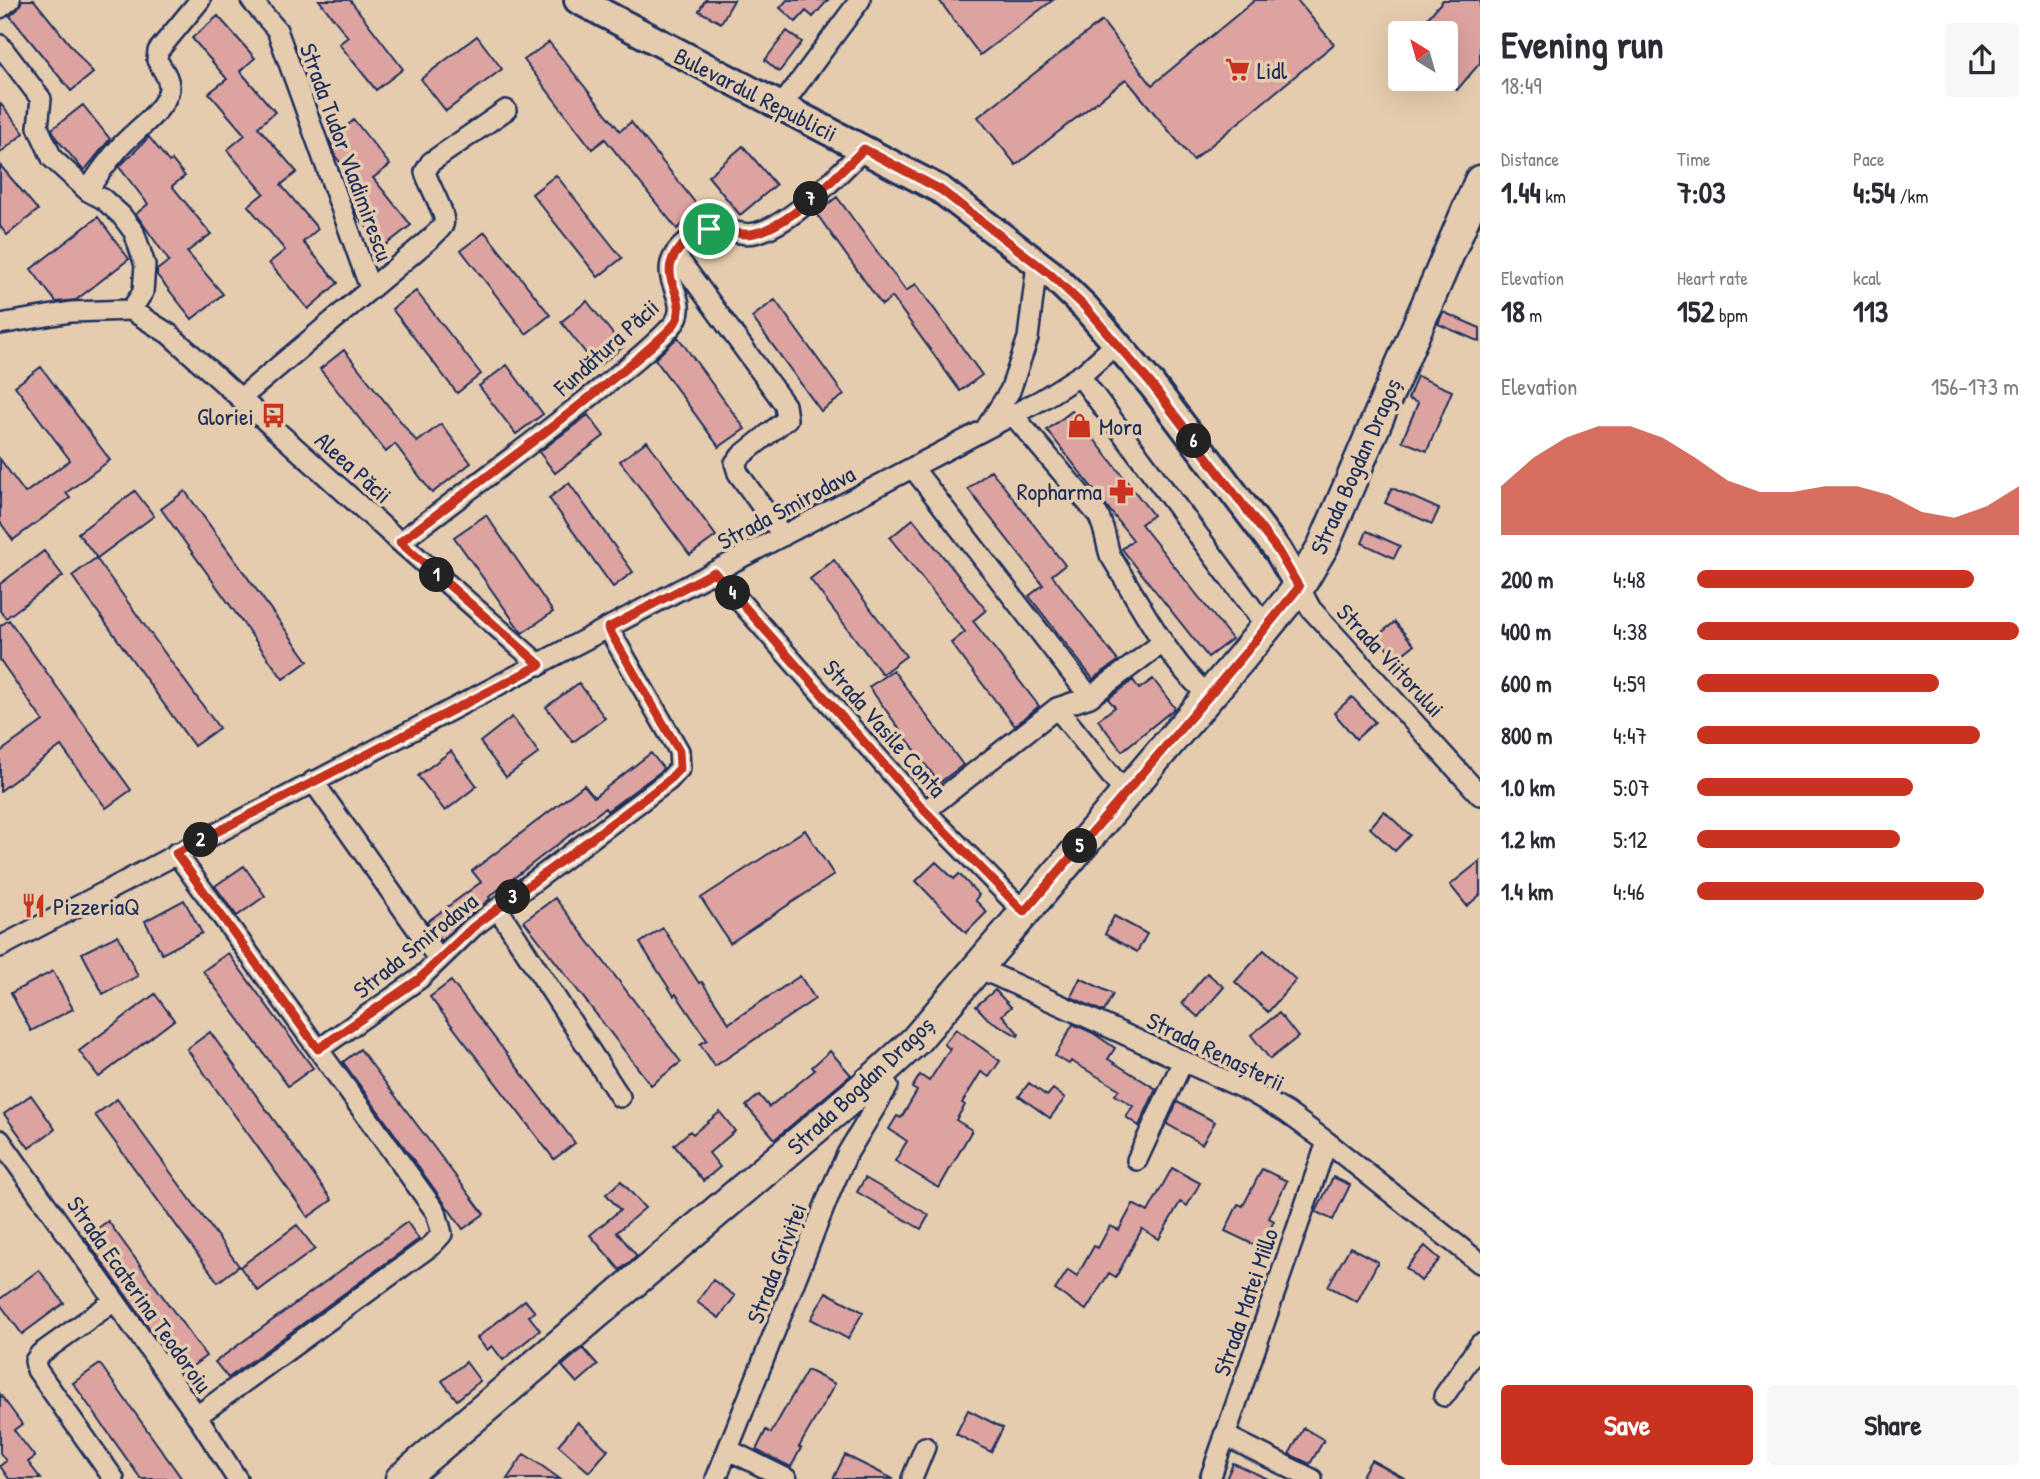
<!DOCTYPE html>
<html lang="en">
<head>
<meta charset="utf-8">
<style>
	:root { --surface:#fff; --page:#f7f7f7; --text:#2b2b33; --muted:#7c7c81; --accent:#c8321e }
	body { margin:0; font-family:"Patrick Hand",sans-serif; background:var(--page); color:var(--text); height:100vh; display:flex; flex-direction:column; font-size:26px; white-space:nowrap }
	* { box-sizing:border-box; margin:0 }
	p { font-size:23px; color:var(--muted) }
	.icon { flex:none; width:38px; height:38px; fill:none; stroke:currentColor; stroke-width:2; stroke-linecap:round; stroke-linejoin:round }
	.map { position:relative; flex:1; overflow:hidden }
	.sheet { display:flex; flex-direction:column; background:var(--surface); width:560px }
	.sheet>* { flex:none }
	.needle { width:46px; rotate:323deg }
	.tools { position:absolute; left:1388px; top:21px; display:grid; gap:14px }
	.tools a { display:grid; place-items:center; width:70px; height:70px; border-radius:7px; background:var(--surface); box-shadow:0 7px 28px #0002; font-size:35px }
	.pin { position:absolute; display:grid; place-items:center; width:60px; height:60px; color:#fff; margin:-30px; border:4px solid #fff; border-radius:50%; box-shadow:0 2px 7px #0007 }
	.km { position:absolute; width:35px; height:35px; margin:-18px; border-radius:50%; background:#222; color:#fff; font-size:19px; line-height:35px; text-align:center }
	.round { display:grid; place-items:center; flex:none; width:74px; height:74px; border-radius:7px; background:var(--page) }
	.headline { display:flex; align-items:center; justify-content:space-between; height:119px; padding:0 21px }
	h1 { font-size:38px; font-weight:700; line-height:52px }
	.stats { display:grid; grid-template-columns:repeat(3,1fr); gap:10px; height:119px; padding:7px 21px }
	.stats div { display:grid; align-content:center }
	.stats b { font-size:30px; font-weight:700 }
	.stats small { font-size:19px; font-weight:400 }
	.stats p { font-size:19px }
	.chart { height:196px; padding:14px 21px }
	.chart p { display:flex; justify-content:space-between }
	.chart svg { width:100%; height:126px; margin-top:7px; fill:var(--accent); opacity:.7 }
	.action { display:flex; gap:14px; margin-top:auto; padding:14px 21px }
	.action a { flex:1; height:80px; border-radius:7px; background:var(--accent); color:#fff; font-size:28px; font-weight:700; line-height:80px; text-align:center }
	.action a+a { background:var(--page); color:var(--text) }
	ul { padding:0 21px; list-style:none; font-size:23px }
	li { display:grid; grid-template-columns:112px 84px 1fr; align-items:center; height:52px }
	li i { height:18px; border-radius:9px; background:var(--accent) }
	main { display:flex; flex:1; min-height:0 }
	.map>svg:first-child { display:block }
</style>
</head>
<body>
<main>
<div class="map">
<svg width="1480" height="1479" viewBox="0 0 1480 1479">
	<rect width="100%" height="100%" fill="#e6ccae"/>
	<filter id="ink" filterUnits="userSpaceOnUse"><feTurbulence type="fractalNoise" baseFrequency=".0143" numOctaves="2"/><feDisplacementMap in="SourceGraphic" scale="14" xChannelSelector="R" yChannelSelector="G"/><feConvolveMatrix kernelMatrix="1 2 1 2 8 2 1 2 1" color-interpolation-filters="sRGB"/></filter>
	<g filter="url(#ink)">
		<path fill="#dda3a0" stroke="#1b2f5e" stroke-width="2" d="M 22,0 L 34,0 L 93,73 L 71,91 L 10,16 L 18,9 Z
			M 319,0 L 350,0 L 403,69 L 376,90 L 339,44 L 348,37 Z
			M 705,0 L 734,0 L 721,23 L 699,11 Z
			M 787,0 L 828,0 L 813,17 L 806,11 L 796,22 L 780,8 Z
			M 939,0 L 1053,0 L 980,55 Z
			M 1255,0 L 1297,0 L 1334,44 L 1193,160 L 1126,79 L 1016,165 L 978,117 L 1102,21 L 1152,85 Z
			M 1443,0 L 1480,0 L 1480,63 L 1457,90 L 1446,80 L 1446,33 L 1415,33 Z
			M 218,16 L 255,58 L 240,71 L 275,112 L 258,127 L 297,172 L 281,185 L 318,229 L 303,242 L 338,283 L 308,309 L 269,263 L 285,250 L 248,206 L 264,193 L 227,150 L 245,135 L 209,93 L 227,79 L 192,38 Z
			M 787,31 L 802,42 L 779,72 L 765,60 Z
			M 477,36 L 502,69 L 446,111 L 421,79 Z
			M 549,42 L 620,131 L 631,122 L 701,210 L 677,229 L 605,139 L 592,149 L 524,60 Z
			M 0,103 L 24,133 L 0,153 Z
			M 83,105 L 110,139 L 84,171 L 56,138 L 52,129 Z
			M 354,120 L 390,165 L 373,178 L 411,225 L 383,247 L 357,215 L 351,200 L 363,191 L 336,157 L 330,140 Z
			M 149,137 L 169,162 L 172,160 L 185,176 L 172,186 L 211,234 L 187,252 L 223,294 L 192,319 L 157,275 L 157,270 L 169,261 L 136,214 L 148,204 L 119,167 Z
			M 743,146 L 776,185 L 740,215 L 708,176 Z
			M 0,165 L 38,210 L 7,235 L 0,226 Z
			M 556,175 L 622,258 L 598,277 L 532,194 Z
			M 837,197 L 906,291 L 916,284 L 982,375 L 960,391 L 892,297 L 882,305 L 816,213 Z
			M 98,217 L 129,259 L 76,300 L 56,302 L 31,269 Z
			M 485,232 L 550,315 L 526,334 L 461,250 Z
			M 416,291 L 481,374 L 457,393 L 392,309 Z
			M 775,300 L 844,395 L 821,411 L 752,317 Z
			M 587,301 L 623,347 L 597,367 L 561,322 Z
			M 1443,312 L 1480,328 L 1480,342 L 1438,324 Z
			M 678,337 L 745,429 L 719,447 L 655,359 Z
			M 344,350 L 417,442 L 441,424 L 471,463 L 432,493 L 395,444 L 386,452 L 320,369 Z
			M 507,365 L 543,414 L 516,434 L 479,386 Z
			M 41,367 L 110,460 L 66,493 L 70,498 L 13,540 L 0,522 L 0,459 L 25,493 L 70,460 L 15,386 Z
			M 1417,376 L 1452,391 L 1427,451 L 1402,441 L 1418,403 L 1408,399 Z
			M 1072,411 L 1153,515 L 1141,524 L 1232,639 L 1208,657 L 1122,549 L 1133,540 L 1047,430 Z
			M 588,415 L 604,436 L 555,473 L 539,452 Z
			M 647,441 L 716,536 L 690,555 L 620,461 Z
			M 991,470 L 1065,565 L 1052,575 L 1118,661 L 1093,679 L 1029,596 L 1043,585 L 968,489 Z
			M 569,483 L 633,572 L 613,587 L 549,498 Z
			M 1392,488 L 1439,509 L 1432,524 L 1385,503 Z
			M 135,491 L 154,516 L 97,558 L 78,533 Z
			M 185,491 L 308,661 L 283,679 L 161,509 Z
			M 486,515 L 553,612 L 522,633 L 454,537 Z
			M 913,519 L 986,610 L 973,621 L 1039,706 L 1015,726 L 951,643 L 965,632 L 890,538 Z
			M 1367,531 L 1400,546 L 1394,558 L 1362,543 Z
			M 44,551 L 63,576 L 6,618 L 0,611 L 0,584 Z
			M 96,558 L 219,728 L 194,746 L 72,576 Z
			M 834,560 L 906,656 L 882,674 L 810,579 Z
			M 9,620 L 131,790 L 106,808 L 61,746 L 0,791 L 0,752 L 43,721 L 0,660 L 0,626 Z
			M 1395,622 L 1414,645 L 1396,659 L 1377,636 Z
			M 893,670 L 963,765 L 939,783 L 869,687 Z
			M 1153,679 L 1175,708 L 1122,751 L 1098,720 L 1115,707 L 1108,699 L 1133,680 L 1139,689 Z
			M 579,683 L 605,718 L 573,742 L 546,707 Z
			M 1352,697 L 1375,722 L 1356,739 L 1334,713 Z
			M 512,717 L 539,753 L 506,777 L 480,742 Z
			M 451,751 L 477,786 L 445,811 L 418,776 Z
			M 651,753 L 663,768 L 660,772 L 607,811 L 605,808 L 489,897 L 490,899 L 465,918 L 441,941 L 427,922 L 481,882 L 472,871 L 584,785 L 594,797 Z
			M 1384,811 L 1410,835 L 1395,851 L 1370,828 Z
			M 805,830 L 834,875 L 730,943 L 701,898 Z
			M 1480,861 L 1480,895 L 1467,906 L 1450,885 Z
			M 936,862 L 954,879 L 959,874 L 979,895 L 975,900 L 987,912 L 966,933 L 916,881 Z
			M 244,866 L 265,896 L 237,916 L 215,886 Z
			M 555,898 L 681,1062 L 651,1085 L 524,921 Z
			M 184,900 L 202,933 L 162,954 L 145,921 Z
			M 1114,916 L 1147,934 L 1137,952 L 1105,934 Z
			M 663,928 L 699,983 L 702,982 L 729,1023 L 800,976 L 815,999 L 715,1066 L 700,1044 L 707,1040 L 676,994 L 674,996 L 640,943 Z
			M 118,935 L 138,976 L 103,994 L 82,953 Z
			M 1264,950 L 1296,980 L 1268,1012 L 1235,982 Z
			M 228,953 L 313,1068 L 288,1086 L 203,971 Z
			M 53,971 L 73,1009 L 31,1031 L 11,993 Z
			M 1207,973 L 1224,987 L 1198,1017 L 1182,1003 Z
			M 1080,978 L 1113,994 L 1104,1012 L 1071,997 Z
			M 451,981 L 575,1143 L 554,1159 L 430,997 Z
			M 995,990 L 1011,1007 L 1002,1015 L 1019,1034 L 1018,1036 L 988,1019 L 976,1006 Z
			M 155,994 L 174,1020 L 99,1077 L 79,1051 Z
			M 1279,1013 L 1298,1037 L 1270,1059 L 1251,1035 Z
			M 1073,1024 L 1093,1033 L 1115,1048 L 1108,1059 L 1156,1089 L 1139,1126 L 1126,1117 L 1133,1106 L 1115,1095 L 1119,1089 L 1071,1061 L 1069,1064 L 1055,1056 Z
			M 956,1029 L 1000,1061 L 989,1077 L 981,1072 L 962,1103 L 965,1105 L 956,1120 L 972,1130 L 939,1188 L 895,1161 L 907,1141 L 889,1129 L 897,1116 L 901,1118 L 917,1091 L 912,1088 L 920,1075 L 929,1081 L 950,1049 L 944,1044 Z
			M 210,1032 L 332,1200 L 308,1217 L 187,1049 Z
			M 360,1049 L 484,1214 L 463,1229 L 343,1062 Z
			M 830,1051 L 851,1075 L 775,1139 L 746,1106 L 759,1095 L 769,1107 L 815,1070 L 812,1067 Z
			M 1029,1083 L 1047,1096 L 1053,1089 L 1065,1098 L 1050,1118 L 1019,1096 Z
			M 31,1095 L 55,1129 L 29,1148 L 4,1114 Z
			M 117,1099 L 239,1266 L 218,1282 L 95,1115 Z
			M 1177,1102 L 1215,1122 L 1202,1144 L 1167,1124 Z
			M 720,1112 L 735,1131 L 709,1153 L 720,1167 L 703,1181 L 674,1145 L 690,1131 L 693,1134 Z
			M 1172,1168 L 1200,1183 L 1187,1206 L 1180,1202 L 1159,1239 L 1142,1229 L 1116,1277 L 1109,1273 L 1086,1310 L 1055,1290 L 1068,1270 L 1077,1276 L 1094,1246 L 1098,1248 L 1110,1226 L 1119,1230 L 1133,1204 L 1148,1212 Z
			M 1262,1169 L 1287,1181 L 1269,1218 L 1274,1221 L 1261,1248 L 1225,1231 L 1238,1204 L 1243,1206 Z
			M 1333,1177 L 1350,1185 L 1333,1220 L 1316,1212 Z
			M 865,1178 L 929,1215 L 921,1229 L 857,1192 Z
			M 621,1181 L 645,1208 L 617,1232 L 637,1256 L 620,1270 L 590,1235 L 620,1210 L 606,1194 Z
			M 108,1221 L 206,1356 L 182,1374 L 85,1238 Z
			M 407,1222 L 419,1239 L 228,1378 L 215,1362 Z
			M 297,1225 L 315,1249 L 258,1291 L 240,1267 Z
			M 1425,1246 L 1440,1259 L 1421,1281 L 1406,1268 Z
			M 1350,1247 L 1378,1262 L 1357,1302 L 1328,1286 Z
			M 39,1270 L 64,1303 L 22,1334 L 0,1304 L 0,1299 Z
			M 713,1280 L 735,1296 L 719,1318 L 697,1302 Z
			M 826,1292 L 863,1312 L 848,1339 L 811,1319 Z
			M 525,1300 L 535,1312 L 529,1316 L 540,1330 L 503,1360 L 492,1346 L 487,1350 L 477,1338 Z
			M 583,1348 L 598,1365 L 577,1383 L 562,1366 Z
			M 466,1362 L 480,1381 L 457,1400 L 442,1381 Z
			M 100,1364 L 182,1479 L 141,1479 L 73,1383 Z
			M 807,1370 L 835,1384 L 799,1447 L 801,1448 L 791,1467 L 756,1450 L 766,1430 L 771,1433 Z
			M 0,1394 L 22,1424 L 14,1430 L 35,1457 L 28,1462 L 41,1479 L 9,1479 L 0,1466 L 6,1461 L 0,1453 Z
			M 968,1410 L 1003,1428 L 991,1452 L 956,1434 Z
			M 578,1422 L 608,1450 L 589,1472 L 558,1445 Z
			M 1304,1428 L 1324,1440 L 1310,1464 L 1289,1454 Z
			M 524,1454 L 535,1461 L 560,1479 L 507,1479 Z
			M 845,1455 L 893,1479 L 833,1479 Z
			M 1371,1460 L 1406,1479 L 1360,1479 Z
			M 1233,1463 L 1268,1479 L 1226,1479 Z"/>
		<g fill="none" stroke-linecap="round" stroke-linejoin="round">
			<defs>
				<path id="street" d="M 251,0 L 277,30 L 370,288
					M 0,8 L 10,0
					M 0,45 L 41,99 L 38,127 L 52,158 L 88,191 L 103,199 L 121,215 L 134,232 L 145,265 L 143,292 L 131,310
					M 780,108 L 860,0
					M 88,191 C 97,175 108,161 120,147 C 134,131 166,110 169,89 C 170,78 162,69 157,60 L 158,51 L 200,0
					M 675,254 L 785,405 L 787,419 L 742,455 L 735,463 L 738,473 L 783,536
					M 131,310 L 169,334 L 400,542 L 540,665
					M 0,324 L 71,312 L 131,310
					M 1080,376 L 1258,616 L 1268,624
					M 241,398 L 431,238 C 435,234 441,229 443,225 C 448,216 428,184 425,172 L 431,162 L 506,110
					M 1013,415 L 1098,515 C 1106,531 1105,539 1110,555 C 1135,595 1172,668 1209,695
					M 986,428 L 1010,391 L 1028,338 L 1037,264
					M 913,468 L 1090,697
					M 400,542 C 462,495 525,449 586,400 C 615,377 645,354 671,327 C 700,296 639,274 694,236 C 721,217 731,238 755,233 C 792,225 836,176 864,149
					M 714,572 L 925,811 L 1024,912
					M 1299,587 L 1311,609 L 1480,795
					M 1057,708 L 1117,783 L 1127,790
					M 313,781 L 439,960
					M 925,811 L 1057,708 L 1090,697 L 1163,642
					M 176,853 L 436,1212 L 442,1234 L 432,1245 L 197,1416
					M 498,909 L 620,1097
					M 0,947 L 1041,400 L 1085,372 L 1117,343
					M 979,964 L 990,973 L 1249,1091 L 1286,1112 L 1327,1142 L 1480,1263
					M 319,1049 L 419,979 L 473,927 L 668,781 L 680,768 L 679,751 L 608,628
					M 0,1140 L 197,1416 L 237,1479
					M 1137,1160 L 1183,1061
					M 1444,1396 L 1480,1344
					M 1224,1435 L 1312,1479
					M 729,1450 L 787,1479
					M 114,1479 L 37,1370 L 35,1361 L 40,1354 L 114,1301
					M 716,1479 L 831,1190 L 847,1154 L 888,1086 L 878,1075
					M 912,1479 L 925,1447
					M 1210,1479 L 1327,1142"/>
				<path id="secondary" d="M 578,0 L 941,190 L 1050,273 L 1085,307 L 1152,385 L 1278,551 L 1299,587"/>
				<path id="primary" d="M 401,1479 L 878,1075 L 916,1040 L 1242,657 L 1299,587 L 1323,546 L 1480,181"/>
			</defs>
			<use href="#street" stroke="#1b2f5e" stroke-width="24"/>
			<use href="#secondary" stroke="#1b2f5e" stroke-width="32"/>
			<use href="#primary" stroke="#1b2f5e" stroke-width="35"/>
			<use href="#street" stroke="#e6ccae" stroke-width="19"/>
			<use href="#secondary" stroke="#e6ccae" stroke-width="26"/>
			<use href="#primary" stroke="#e6ccae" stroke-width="30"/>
		</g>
	</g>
	<g fill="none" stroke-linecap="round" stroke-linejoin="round" filter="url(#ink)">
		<defs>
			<path id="route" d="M 864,149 L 941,190 L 1050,274 L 1085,307 L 1152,385 L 1278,551 L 1299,587 L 1242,657 L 1024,912 L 925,811 L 714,572 L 608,628 L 679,751 L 680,768 L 668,781 L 473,927 L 419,979 L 318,1049 L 176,853 L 540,665 L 400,542 C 462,495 525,449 586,400 C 615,377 645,354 671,328 C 700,296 639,275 694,236 C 721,217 731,239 755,233 C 793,224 836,176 864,149 Z"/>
		</defs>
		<use href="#route" stroke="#fff" stroke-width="14"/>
		<use href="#route" stroke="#c8321e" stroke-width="9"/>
	</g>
	<defs>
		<symbol id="supermarket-bare" viewBox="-9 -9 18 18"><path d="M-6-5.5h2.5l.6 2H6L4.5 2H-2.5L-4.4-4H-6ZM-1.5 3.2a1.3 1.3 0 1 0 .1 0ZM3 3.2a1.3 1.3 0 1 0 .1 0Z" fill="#c8321e" stroke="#e6ccae" stroke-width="2.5" paint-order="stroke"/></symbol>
		<symbol id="bus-bare" viewBox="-9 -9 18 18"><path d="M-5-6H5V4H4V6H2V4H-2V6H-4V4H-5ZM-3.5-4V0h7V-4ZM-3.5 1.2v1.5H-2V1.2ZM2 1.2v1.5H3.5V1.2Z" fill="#c8321e" stroke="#e6ccae" stroke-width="2.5" paint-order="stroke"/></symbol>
		<symbol id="shop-bare" viewBox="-9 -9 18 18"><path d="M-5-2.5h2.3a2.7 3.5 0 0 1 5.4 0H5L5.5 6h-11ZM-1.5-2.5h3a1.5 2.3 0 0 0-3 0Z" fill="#c8321e" stroke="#e6ccae" stroke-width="2.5" paint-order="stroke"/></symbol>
		<symbol id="pharmacy-bare" viewBox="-9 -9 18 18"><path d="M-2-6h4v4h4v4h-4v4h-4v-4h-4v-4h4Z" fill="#c8321e" stroke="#e6ccae" stroke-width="2.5" paint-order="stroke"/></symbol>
		<symbol id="restaurant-bare" viewBox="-9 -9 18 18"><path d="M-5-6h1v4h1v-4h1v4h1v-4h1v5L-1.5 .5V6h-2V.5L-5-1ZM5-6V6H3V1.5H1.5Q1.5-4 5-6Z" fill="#c8321e" stroke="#e6ccae" stroke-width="2.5" paint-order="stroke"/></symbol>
	</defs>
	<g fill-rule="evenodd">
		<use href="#supermarket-bare" x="1220" y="52" width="35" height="35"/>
		<use href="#bus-bare" x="256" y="398" width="35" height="35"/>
		<use href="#shop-bare" x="1062" y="408" width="35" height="35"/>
		<use href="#pharmacy-bare" x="1104" y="474" width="35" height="35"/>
		<use href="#restaurant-bare" x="16" y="888" width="35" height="35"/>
	</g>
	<g text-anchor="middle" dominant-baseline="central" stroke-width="7" stroke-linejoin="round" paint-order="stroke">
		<g font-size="24" fill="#1b2f5e" stroke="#e6ccae" text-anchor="start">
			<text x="1257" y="70">Lidl</text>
			<text x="254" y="416" text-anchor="end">Gloriei</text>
			<text x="1099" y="426">Mora</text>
			<text x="1102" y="491" text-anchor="end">Ropharma</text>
			<text x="53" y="906">PizzeriaQ</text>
		</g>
		<g font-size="24" fill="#1b2f5e" stroke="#e6ccae">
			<text transform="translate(756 94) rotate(27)">Bulevardul Republicii</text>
			<text transform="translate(347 152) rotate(70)">Strada Tudor Vladimirescu</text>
			<text transform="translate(606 347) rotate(-42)">Fundătura Păcii</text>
			<text transform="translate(1355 466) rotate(-66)">Strada Bogdan Dragoș</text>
			<text transform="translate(354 467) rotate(42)">Aleea Păcii</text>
			<text transform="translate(786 507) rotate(-28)">Strada Smirodava</text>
			<text transform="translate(1391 660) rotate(47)">Strada Viitorului</text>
			<text transform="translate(885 728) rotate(49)">Strada Vasile Conta</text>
			<text transform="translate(415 945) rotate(-39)">Strada Smirodava</text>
			<text transform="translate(1216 1051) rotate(26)">Strada Renașterii</text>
			<text transform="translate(860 1085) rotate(-43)">Strada Bogdan Dragoș</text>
			<text transform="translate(776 1263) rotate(-69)">Strada Griviței</text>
			<text transform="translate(140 1294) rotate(55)">Strada Ecaterina Teodoroiu</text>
			<text transform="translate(1245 1302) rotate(-71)">Strada Matei Millo</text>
		</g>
	</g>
</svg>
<div class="tools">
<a><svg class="needle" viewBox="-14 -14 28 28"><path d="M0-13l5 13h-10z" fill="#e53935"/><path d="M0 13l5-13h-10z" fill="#7c7c81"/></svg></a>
</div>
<div class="pin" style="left:709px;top:229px;background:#1e9e55"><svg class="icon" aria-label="arrive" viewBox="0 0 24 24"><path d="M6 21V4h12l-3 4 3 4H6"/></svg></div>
<b class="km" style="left:437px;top:575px">1</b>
<b class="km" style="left:201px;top:840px">2</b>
<b class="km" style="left:513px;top:897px">3</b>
<b class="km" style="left:733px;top:593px">4</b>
<b class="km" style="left:1080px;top:846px">5</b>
<b class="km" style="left:1194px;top:441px">6</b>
<b class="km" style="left:811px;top:199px">7</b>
</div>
<section class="sheet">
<div class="headline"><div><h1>Evening run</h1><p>18:49</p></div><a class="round"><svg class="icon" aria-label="share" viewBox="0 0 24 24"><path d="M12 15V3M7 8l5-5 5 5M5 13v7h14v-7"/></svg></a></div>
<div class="stats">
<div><p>Distance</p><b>1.44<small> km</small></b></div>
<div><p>Time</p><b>7:03</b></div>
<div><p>Pace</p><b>4:54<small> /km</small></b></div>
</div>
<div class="stats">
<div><p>Elevation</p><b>18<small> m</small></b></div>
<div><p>Heart rate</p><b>152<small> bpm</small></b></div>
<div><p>kcal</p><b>113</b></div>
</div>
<div class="chart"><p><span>Elevation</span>156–173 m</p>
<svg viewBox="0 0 160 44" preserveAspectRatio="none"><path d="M0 44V27L10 17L20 10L30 6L40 6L50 10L60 17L70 25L80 29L90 29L100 27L110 27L120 30L130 36L140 38L150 34L160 27V44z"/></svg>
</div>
<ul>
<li><b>200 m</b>4:48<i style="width:86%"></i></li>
<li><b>400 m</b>4:38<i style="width:100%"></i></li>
<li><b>600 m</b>4:59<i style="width:75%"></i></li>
<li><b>800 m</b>4:47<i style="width:88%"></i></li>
<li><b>1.0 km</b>5:07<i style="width:67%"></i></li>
<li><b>1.2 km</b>5:12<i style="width:63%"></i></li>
<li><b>1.4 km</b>4:46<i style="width:89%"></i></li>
</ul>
<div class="action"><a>Save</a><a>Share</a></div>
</section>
</main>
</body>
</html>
